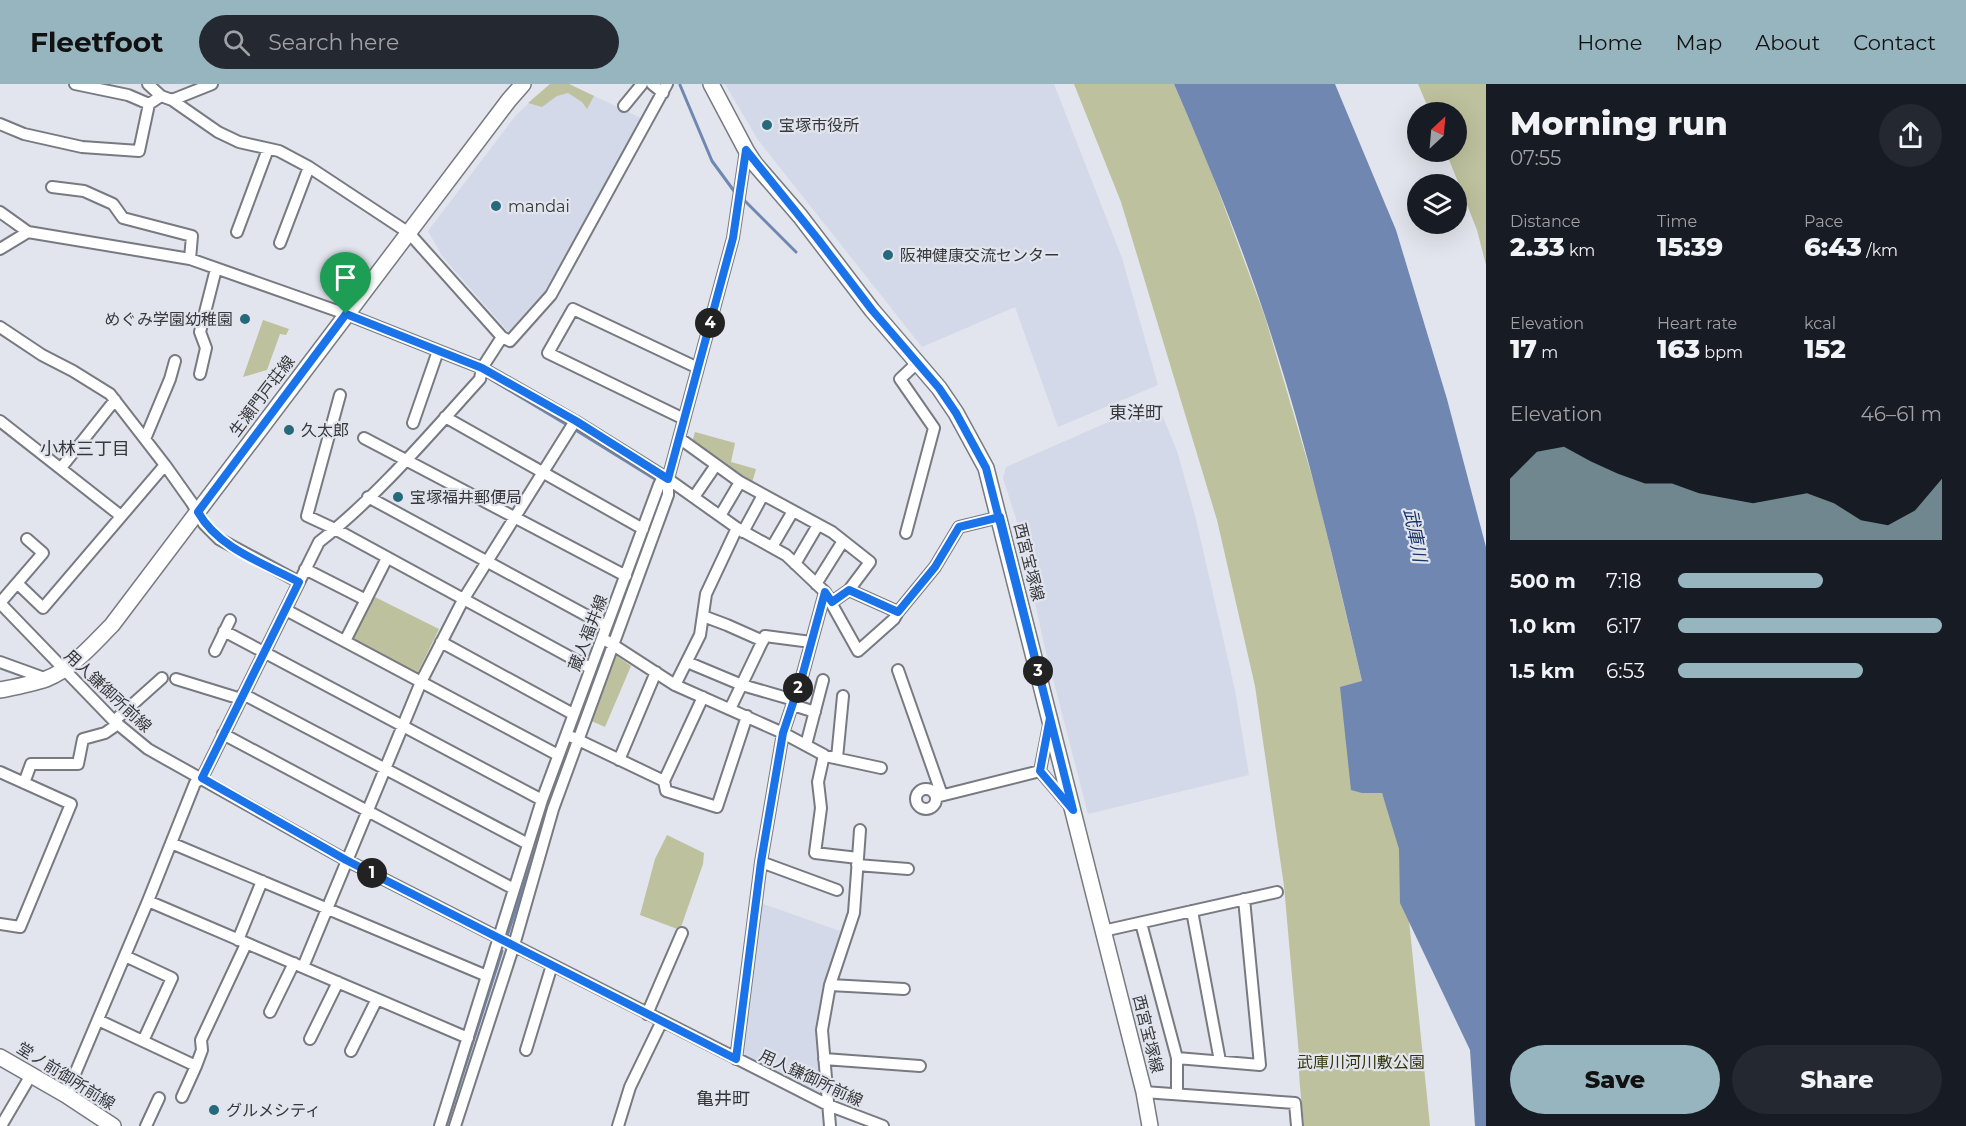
<!DOCTYPE html>
<html lang="en">
<head>
<meta charset="utf-8">
<style>
	:root { --surface:#171b24; --page:#242831; --text:#f1f3f6; --muted:#9ea1a6; --accent:#96b5bf }
	body { margin:0; font-family:Montserrat,"Noto Sans JP",sans-serif; background:var(--page); color:var(--text); height:100vh; display:flex; flex-direction:column; font-size:22px; white-space:nowrap }
	* { box-sizing:border-box; margin:0 }
	p { font-size:20px; color:var(--muted) }
	.icon { flex:none; width:33px; height:33px; fill:none; stroke:currentColor; stroke-width:2; stroke-linecap:round; stroke-linejoin:round }
	.map { position:relative; flex:1; overflow:hidden }
	.side { display:flex; flex-direction:column; background:var(--surface); width:480px }
	.side>* { flex:none }
	.needle { width:39px; rotate:26deg }
	.buttons { position:absolute; left:1407px; top:18px; display:grid; gap:12px }
	.buttons a { display:grid; place-items:center; width:60px; height:60px; border-radius:50%; background:var(--surface); box-shadow:0 6px 24px #0002; font-size:30px }
	.pin { position:absolute; display:grid; place-items:center; width:51px; height:51px; color:#fff; margin:-62px -26px; border-radius:50% 50% 50% 0; rotate:-45deg; box-shadow:0 0 6px #0007 }
	.pin .icon { rotate:45deg }
	.km { position:absolute; width:30px; height:30px; margin:-15px; border-radius:50%; background:#222; color:#fff; font-size:16px; line-height:30px; text-align:center }
	.round { display:grid; place-items:center; flex:none; width:63px; height:63px; border-radius:32px; background:var(--page) }
	.head { display:flex; align-items:center; justify-content:space-between; height:102px; padding:0 24px }
	h1 { font-size:33px; font-weight:800; line-height:45px }
	.figures { display:grid; grid-template-columns:repeat(3,1fr); gap:9px; height:102px; padding:6px 24px }
	.figures div { display:grid; align-content:center }
	.figures b { font-size:26px; font-weight:800 }
	.figures small { font-size:16px; font-weight:400 }
	.figures p { font-size:16px }
	.chart { height:168px; padding:12px 24px }
	.chart p { display:flex; justify-content:space-between }
	.chart svg { width:100%; height:108px; margin-top:6px; fill:var(--accent); opacity:.7 }
	.button { display:flex; gap:12px; margin-top:auto; padding:12px 24px }
	.button a { flex:1; height:69px; border-radius:36px; background:var(--accent); color:#111; font-size:24px; font-weight:800; line-height:69px; text-align:center }
	.button a+a { background:var(--page); color:var(--text) }
	ul { padding:0 24px; list-style:none; font-size:20px }
	li { display:grid; grid-template-columns:96px 72px 1fr; align-items:center; height:45px }
	li i { height:15px; border-radius:8px; background:var(--accent) }
	header { display:flex; align-items:center; gap:36px; box-sizing:border-box; height:84px; padding:0 30px; background:var(--accent); color:#111 }
	header strong { font-size:28px }
	nav { display:flex; gap:33px; margin-inline-start:auto; font-size:21px }
	.search { width:420px; height:54px; background:var(--page); display:flex; align-items:center; gap:15px; box-sizing:border-box; padding:0 21px; border-radius:33px; color:var(--muted); font-size:22px }
	main { display:flex; flex:1; min-height:0 }
	.map>svg:first-child { display:block }
</style>
</head>
<body>
<header>
<strong>Fleetfoot</strong>
<div class="search"><svg class="icon" aria-label="search" viewBox="0 0 24 24"><circle cx="10" cy="10" r="6"/><path d="M15 15l6 6"/></svg>Search here</div>
<nav><a>Home</a><a>Map</a><a>About</a><a>Contact</a></nav>
</header>
<main>
<div class="map">
<svg width="1486" height="1042" viewBox="0 0 1486 1042">
	<rect width="100%" height="100%" fill="#e2e5ed"/>
	<path fill="#d3d9e8" d="M 550,0 L 569,0 L 643,35 L 549,208 L 511,251 L 442,172 L 428,147 L 516,31 Z
		M 725,0 L 1054,0 L 1122,174 L 1158,301 L 1058,343 L 1015,223 L 922,263 L 758,56 Z
		M 1152,319 L 1158,321 L 1177,367 L 1195,431 L 1235,606 L 1249,691 L 1088,730 L 1044,560 L 1018,441 L 1003,394 L 1006,383 Z
		M 758,818 L 843,848 L 817,951 L 822,1012 L 741,972 Z"/>
	<path fill="#bec19d" d="M 550,0 L 569,0 L 594,12 L 587,25 L 582,18 L 568,9 L 557,12 L 542,23 L 528,19 Z
		M 1074,0 L 1174,0 L 1207,76 L 1265,233 L 1318,413 L 1362,597 L 1362,709 L 1382,709 L 1402,768 L 1430,1042 L 1304,1042 C 1302,1018 1298,995 1299,971 L 1284,802 L 1255,602 L 1217,436 L 1121,118 Z
		M 1418,0 L 1486,0 L 1486,181 L 1477,146 L 1446,68 L 1456,68 L 1456,28 L 1430,28 Z
		M 263,236 L 289,245 L 286,251 L 280,250 L 267,286 L 243,293 Z
		M 695,348 L 735,359 L 731,378 L 756,385 L 752,399 L 732,387 L 692,358 Z
		M 373,512 L 439,545 L 417,590 L 350,556 Z
		M 614,570 L 631,582 L 605,643 L 589,636 Z
		M 667,751 L 704,769 L 703,780 L 680,846 L 640,831 L 655,775 Z"/>
	<path fill="#7087b2" d="M 1174,0 L 1335,0 L 1396,146 L 1447,315 L 1486,463 L 1486,1042 L 1475,1042 L 1470,966 L 1400,819 L 1399,765 L 1382,709 L 1362,709 L 1351,706 L 1340,603 L 1362,597 C 1333,474 1305,352 1265,232 C 1239,154 1207,76 1174,0 Z"/>
	<g fill="none" stroke-linecap="round" stroke-linejoin="round">
		<path stroke="#7087b2" stroke-width="3" d="M 680,1 L 712,77 L 734,107
			M 744,116 L 796,168
			M 492,296 L 569,342
			M 574,345 L 658,397
			M 635,479 L 663,407
			M 573,650 L 592,597
			M 507,852 L 571,657
			M 446,1042 L 502,867"/>
		<defs>
			<path id="street" d="M 75,0 L 128,11 L 149,20
				M 652,0 L 663,9
				M 172,16 L 212,0
				M 624,22 L 642,0
				M 0,40 L 24,50 L 82,63 L 139,67 L 149,20 L 161,12
				M 52,103 L 84,107 L 113,120 L 123,134 L 192,152 L 190,175
				M 0,128 L 28,148 L 190,175 L 346,230 L 482,284 L 575,337 L 668,395 L 737,444 L 786,471 L 825,508 L 858,567 L 894,535 L 898,528
				M 237,148 L 268,65
				M 280,159 L 309,83
				M 0,165 L 28,148
				M 0,243 L 42,271 L 73,287 L 110,310 L 165,381 L 192,419 L 204,440 L 219,455 L 299,498
				M 502,253 L 510,257 L 551,211 L 667,0
				M 200,290 L 206,264 L 200,248 L 216,185
				M 340,311 L 307,432 L 335,445 L 590,584
				M 445,333 L 643,445
				M 684,335 L 548,269 L 573,225 L 698,284
				M 0,337 L 121,432
				M 413,339 L 438,267
				M 364,354 L 626,492
				M 679,354 L 740,398 L 832,448 L 870,478 L 849,506
				M 145,355 L 170,295 L 175,277
				M 61,384 L 115,316
				M 368,413 L 606,542
				M 694,413 L 716,381
				M 720,432 L 740,398
				M 743,448 L 763,411
				M 906,449 L 934,344 L 900,295 L 917,279
				M 772,463 L 793,427
				M 795,480 L 818,441
				M 305,485 L 366,516
				M 17,499 L 43,524 L 165,381
				M 816,500 L 843,457
				M 832,518 L 849,506 L 898,528 L 935,483 L 959,443 L 1000,433
				M 0,519 L 114,637 L 148,665 L 346,776 L 828,1021 L 883,1042
				M 0,519 L 43,469 L 27,455
				M 286,526 L 558,671
				M 703,532 L 727,541 L 763,557
				M 224,547 L 542,716
				M 345,557 L 387,474
				M 607,557 L 675,601 L 783,649 L 824,671 L 818,698 L 821,724 L 815,769 L 858,774 L 854,829 L 830,901 L 822,946 L 830,1042
				M 441,558 L 573,630
				M 215,567 L 230,536
				M 0,578 L 47,595
				M 687,578 L 742,601 L 794,616
				M 898,586 L 942,711
				M 176,595 L 241,615
				M 675,601 L 700,551 L 706,510 L 737,444
				M 243,610 L 528,760
				M 793,621 L 815,628
				M 730,625 L 765,552 L 811,558
				M 114,637 L 162,594
				M 1049,641 L 1040,687 L 1069,721
				M 223,650 L 514,805
				M 572,653 L 664,697 L 666,707 L 717,723 L 747,632
				M 806,661 L 823,596
				M 830,673 L 881,684
				M 837,674 L 843,612
				M 619,676 L 656,588
				M 0,688 L 71,720 L 20,843 L 0,840
				M 664,697 L 703,613
				M 24,699 L 31,680 L 78,680 L 83,655 L 105,649 L 118,640
				M916 715a10 10 0 1 1 20 0a10 10 0 1 1-20 0Z
				M 936,713 L 1040,687
				M 171,759 L 487,892
				M 858,774 L 860,746
				M 761,778 L 837,806
				M 857,781 L 908,785
				M 148,817 L 468,954
				M 1192,827 L 1220,977
				M 1141,839 L 1177,974 L 1177,1010
				M 1103,847 L 1277,808
				M 238,856 L 262,797
				M 125,872 L 172,894 L 143,957
				M 303,883 L 421,598 L 463,516 L 575,337
				M 830,901 L 904,905
				M 270,928 L 294,879
				M 647,930 L 682,849
				M 98,936 L 196,982 L 202,966 L 201,956 L 246,860
				M 310,955 L 338,898
				M 526,966 L 552,881
				M 351,967 L 377,915
				M 1177,974 L 1260,981 L 1244,815
				M 736,975 L 761,778 L 783,649 L 803,589 L 825,508
				M 824,975 L 920,982
				M 1144,1008 L 1295,1019 L 1297,1042
				M 66,1011 L 148,817 L 195,699 L 202,694 L 319,458 C 377,413 430,350 480,295 L 482,284 L 502,253 L 409,149 L 309,83 L 279,67 L 239,58 L 218,48 L 172,16 L 161,12 L 148,0
				M 182,1013 L 196,982
				M 1,1042 L 31,991
				M 146,1042 L 159,1014
				M 440,1042 L 542,716 L 659,401 L 661,397 L 668,395
				M 455,1042 L 514,861 L 553,725 L 668,411 L 668,395 L 733,154 L 746,66
				M 618,1042 L 630,1003 L 662,937"/>
			<path id="secondary" d="M 711,0 L 746,66 L 755,80 L 800,132 L 872,226 L 939,304 L 956,329 L 986,384 L 1144,1008 L 1150,1042
				M 0,606 C 15,603 32,600 46,595 C 72,585 93,560 112,541 L 509,16 L 523,0
				M 0,973 L 66,1011 L 113,1042"/>
		</defs>
		<use href="#street" stroke="#777a81" stroke-width="14"/>
		<use href="#secondary" stroke="#777a81" stroke-width="18"/>
		<use href="#street" stroke="#fff" stroke-width="10"/>
		<use href="#secondary" stroke="#fff" stroke-width="15"/>
	</g>
	<g fill="none" stroke-linecap="round" stroke-linejoin="round">
		<defs>
			<path id="route" d="M 346,230 L 198,428 C 218,464 263,479 299,498 L 202,694 L 346,776 L 736,975 L 761,778 L 783,649 L 803,589 L 825,508 L 832,518 L 849,506 L 898,528 L 935,483 L 959,443 L 1000,433 L 1073,726 L 1040,687 L 1050,634 L 986,384 L 956,329 L 939,304 L 872,226 L 817,154 L 746,66 L 733,154 L 668,395 L 576,337 L 482,284 L 346,230"/>
		</defs>
		<use href="#route" stroke="#fff" stroke-width="12"/>
		<use href="#route" stroke="#1a73e8" stroke-width="8"/>
	</g>
	<g fill="#26697b" stroke="#e2e5ed" stroke-width="2">
		<circle cx="767" cy="41" r="6"/>
		<circle cx="496" cy="122" r="6"/>
		<circle cx="888" cy="171" r="6"/>
		<circle cx="245" cy="235" r="6"/>
		<circle cx="289" cy="346" r="6"/>
		<circle cx="398" cy="413" r="6"/>
		<circle cx="214" cy="1026" r="6"/>
	</g>
	<g text-anchor="middle" dominant-baseline="central" stroke-width="4.5" stroke-linejoin="round" paint-order="stroke">
		<g font-size="16" fill="#37383b" stroke="#e2e5ed" text-anchor="start">
			<text x="779" y="41">宝塚市役所</text>
			<text x="508" y="122">mandai</text>
			<text x="900" y="171">阪神健康交流センター</text>
			<text x="233" y="235" text-anchor="end">めぐみ学園幼稚園</text>
			<text x="301" y="346">久太郎</text>
			<text x="410" y="413">宝塚福井郵便局</text>
			<text x="226" y="1026">グルメシティ</text>
		</g>
		<g font-size="16" fill="#37383b" stroke="#e2e5ed">
			<text transform="translate(262 312) rotate(-53)">生瀬門戸荘線</text>
			<text transform="translate(1029 478) rotate(76)">西宮宝塚線</text>
			<text transform="translate(588 549) rotate(-69)">蔵人福井線</text>
			<text transform="translate(108 607) rotate(43)">用人鎌御所前線</text>
			<text transform="translate(1148 950) rotate(76)">西宮宝塚線</text>
			<text transform="translate(66 992) rotate(32)">堂ノ前御所前線</text>
			<text transform="translate(811 994) rotate(25)">用人鎌御所前線</text>
		</g>
		<g font-size="16" fill="#35360d" stroke="#e2e5ed">
			<text x="1361" y="978">武庫川河川敷公園</text>
		</g>
		<g font-size="18" fill="#37383b" stroke="#e2e5ed">
			<text x="1136" y="329">東洋町</text>
			<text x="85" y="365">小林三丁目</text>
			<text x="723" y="1015">亀井町</text>
		</g>
		<g font-size="18" font-style="italic" fill="#183469" stroke="#e2e5ed">
			<text transform="translate(1415 451) rotate(79)">武庫川</text>
		</g>
	</g>
</svg>
<div class="buttons">
<a><svg class="needle" viewBox="-14 -14 28 28"><path d="M0-13l5 13h-10z" fill="#e53935"/><path d="M0 13l5-13h-10z" fill="#9ea1a6"/></svg></a>
<a><svg class="icon" aria-label="layers" viewBox="0 0 24 24"><path d="M12 4l9 5-9 5-9-5zM3 14l9 5 9-5"/></svg></a>
</div>
<div class="pin" style="left:346px;top:230px;background:#1e9e55"><svg class="icon" aria-label="arrive" viewBox="0 0 24 24"><path d="M6 21V4h12l-3 4 3 4H6"/></svg></div>
<b class="km" style="left:372px;top:789px">1</b>
<b class="km" style="left:798px;top:604px">2</b>
<b class="km" style="left:1038px;top:587px">3</b>
<b class="km" style="left:710px;top:239px">4</b>
</div>
<section class="side">
<div class="head"><div><h1>Morning run</h1><p>07:55</p></div><a class="round"><svg class="icon" aria-label="share" viewBox="0 0 24 24"><path d="M12 15V3M7 8l5-5 5 5M5 13v7h14v-7"/></svg></a></div>
<div class="figures">
<div><p>Distance</p><b>2.33<small> km</small></b></div>
<div><p>Time</p><b>15:39</b></div>
<div><p>Pace</p><b>6:43<small> /km</small></b></div>
</div>
<div class="figures">
<div><p>Elevation</p><b>17<small> m</small></b></div>
<div><p>Heart rate</p><b>163<small> bpm</small></b></div>
<div><p>kcal</p><b>152</b></div>
</div>
<div class="chart"><p><span>Elevation</span>46–61 m</p>
<svg viewBox="0 0 160 44" preserveAspectRatio="none"><path d="M0 44V19L10 8L20 6L30 12L40 17L50 21L60 21L70 25L80 27L90 29L100 27L110 25L120 29L130 36L140 38L150 32L160 19V44z"/></svg>
</div>
<ul>
<li><b>500 m</b>7:18<i style="width:55%"></i></li>
<li><b>1.0 km</b>6:17<i style="width:100%"></i></li>
<li><b>1.5 km</b>6:53<i style="width:70%"></i></li>
</ul>
<div class="button"><a>Save</a><a>Share</a></div>
</section>
</main>
</body>
</html>
